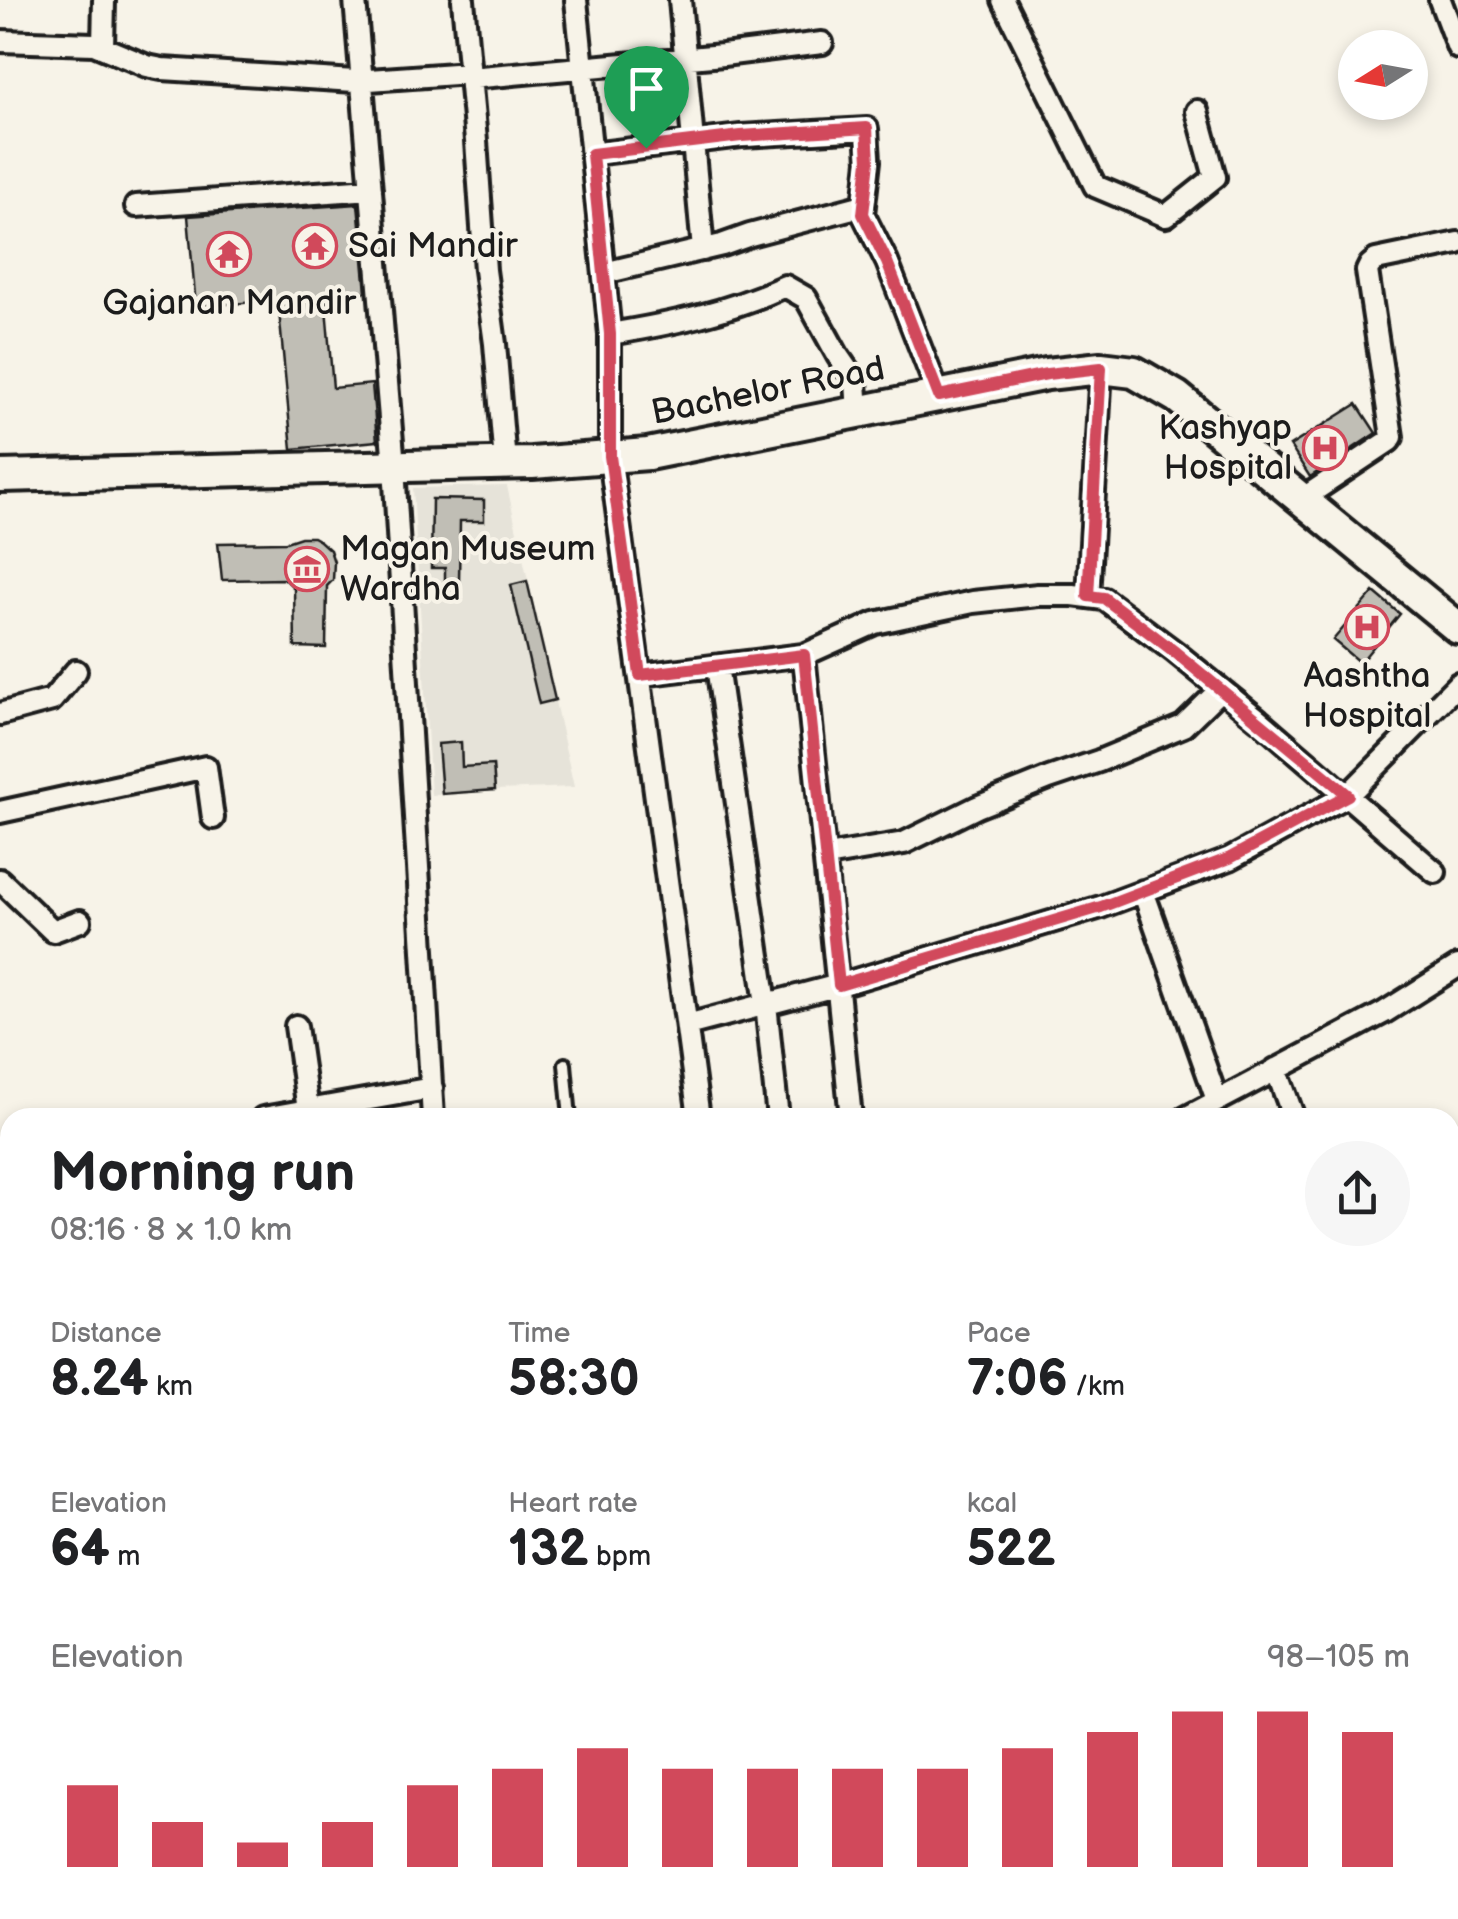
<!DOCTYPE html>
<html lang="en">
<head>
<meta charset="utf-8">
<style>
	:root { --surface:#fff; --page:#f6f6f6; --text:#202124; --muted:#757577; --accent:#d1495b }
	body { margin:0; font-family:"Balsamiq Sans",sans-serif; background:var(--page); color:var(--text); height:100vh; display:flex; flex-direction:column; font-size:38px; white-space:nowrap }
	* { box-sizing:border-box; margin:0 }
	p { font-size:32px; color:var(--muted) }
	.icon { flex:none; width:55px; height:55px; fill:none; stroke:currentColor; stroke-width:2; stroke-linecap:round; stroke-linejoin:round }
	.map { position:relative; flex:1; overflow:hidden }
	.sheet { position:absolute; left:0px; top:1108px; width:1460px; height:812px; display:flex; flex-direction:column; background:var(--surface); border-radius:30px 30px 0 0; box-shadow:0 5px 15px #0003 }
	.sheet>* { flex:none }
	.needle { width:65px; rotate:259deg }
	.tools { position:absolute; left:1338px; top:30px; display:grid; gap:20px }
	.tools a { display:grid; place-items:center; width:90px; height:90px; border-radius:50%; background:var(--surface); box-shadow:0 5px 15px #0003; font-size:50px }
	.pin { position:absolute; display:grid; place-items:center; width:85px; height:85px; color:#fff; margin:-102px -42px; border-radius:50% 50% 50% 0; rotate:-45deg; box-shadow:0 0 10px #0007 }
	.pin .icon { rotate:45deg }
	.round { display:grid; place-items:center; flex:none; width:105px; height:105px; border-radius:52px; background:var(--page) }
	.headline { display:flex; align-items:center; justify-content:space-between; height:170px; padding:0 50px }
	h1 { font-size:55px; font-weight:700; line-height:75px }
	.stats { display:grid; grid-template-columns:repeat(3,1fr); gap:15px; height:170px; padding:10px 50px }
	.stats div { display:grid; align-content:center }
	.stats b { font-size:50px; font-weight:700 }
	.stats small { font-size:28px; font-weight:400 }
	.stats p { font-size:28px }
	.chart { height:280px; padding:20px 50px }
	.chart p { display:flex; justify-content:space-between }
	.chart svg { width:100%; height:180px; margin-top:10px; stroke:var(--accent); stroke-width:6 }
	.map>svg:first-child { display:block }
</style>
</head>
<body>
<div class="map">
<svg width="1458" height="1919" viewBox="0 0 1458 1919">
	<rect width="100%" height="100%" fill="#f7f3e8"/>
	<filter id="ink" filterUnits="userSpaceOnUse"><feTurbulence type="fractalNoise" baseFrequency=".01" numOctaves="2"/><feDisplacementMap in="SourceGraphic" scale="20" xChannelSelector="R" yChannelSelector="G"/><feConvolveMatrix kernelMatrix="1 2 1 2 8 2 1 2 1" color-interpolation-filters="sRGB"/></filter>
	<g filter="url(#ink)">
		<path fill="#e6e3d9" d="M 507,486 L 574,787 L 495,790 L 431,795 L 413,488 Z
			M 1108,1910 L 1334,1910 L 1334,1919 L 1110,1919 Z"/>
		<path fill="#c0beb5" stroke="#1c1c1c" stroke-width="2.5" d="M 358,204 L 366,292 L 325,296 L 333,388 L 372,384 L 377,441 L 292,449 L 278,300 L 196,307 L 188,216 Z
			M 1357,404 L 1376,433 L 1310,477 L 1290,446 Z
			M 432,499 L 484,500 L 484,521 L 460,521 L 459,582 L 445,581 L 445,568 L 431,568 Z
			M 301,537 L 313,537 L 320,541 L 330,550 L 334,562 L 333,580 L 327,586 L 326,648 L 295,647 L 294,588 L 285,579 L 222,580 L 218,543 L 286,542 Z
			M 527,581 L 555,700 L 539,704 L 511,585 Z
			M 1374,592 L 1400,614 L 1360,663 L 1333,640 Z
			M 461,742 L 462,767 L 493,765 L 495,790 L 442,794 L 438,744 Z"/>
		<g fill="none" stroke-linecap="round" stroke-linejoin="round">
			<defs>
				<path id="lane" d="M 565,1064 L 570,1118"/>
				<path id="street" d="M 355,0 L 394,466 L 433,1118
					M 463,0 L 476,141 L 485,270 L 495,344 L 505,463
					M 576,0 L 610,334 L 610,457 L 699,1118
					M 680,0 L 703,250
					M 1003,0 L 1095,186 L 1166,216 L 1215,177 L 1197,111
					M 1440,0 L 1458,48
					M 0,41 L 94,44 L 147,66 L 162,69 L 355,81 L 469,73
					M 103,47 L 104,0
					M 470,78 L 723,55 L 822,43
					M 592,154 L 741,136 L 867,129 L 869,161 L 863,214 L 887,262 L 939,396
					M 136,206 L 371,189
					M 604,273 L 722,245 L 750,235 L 864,205
					M 610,334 C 671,324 729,312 785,286 L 806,298 L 838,356 L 856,382 L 858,412
					M 1302,499 L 1389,441 L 1392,437 L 1367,271 L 1370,265 L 1376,260 L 1458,243
					M 1088,597 L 1101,368
					M 804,655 L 851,1118
					M 717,666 L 766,1004 L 778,1118
					M 640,675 L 804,655 L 875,623 L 973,602 L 1038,595 L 1073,595 L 1104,599 L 1175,652 L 1259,720 L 1435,872
					M 0,714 L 52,700 L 76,671
					M 0,812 L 206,767 L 213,818
					M 826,856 L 904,843 L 977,807 L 1049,778 L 1099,761 L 1183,726 L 1221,689
					M 0,880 L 53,931 L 80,921
					M 1143,891 L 1217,1100
					M 687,1025 L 839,985 L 1101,907 L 1230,859 L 1348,795 L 1458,684
					M 296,1026 L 308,1110
					M 1276,1069 L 1294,1118
					M 263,1118 L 432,1088
					M 1185,1118 L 1385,1012 L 1458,966
					M 0,1156 L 10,1181
					M 1450,1162 L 1458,1159
					M 1450,1365 L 1458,1362
					M 0,1492 L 10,1491
					M 1450,1524 L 1458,1521
					M 1450,1545 L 1458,1564
					M 0,1599 L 10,1598
					M 0,1835 L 10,1835
					M 104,1910 L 105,1919
					M 237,1910 L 237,1919
					M 711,1910 L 711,1919
					M 794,1910 L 795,1919
					M 928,1910 L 929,1919
					M 995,1910 L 996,1919
					M 1050,1910 L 1051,1919
					M 423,1919 L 615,1910"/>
				<path id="secondary" d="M 0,476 L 532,463 L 648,454 L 1047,374 L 1101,368 L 1134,372 L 1177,397 L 1458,628
					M 1450,1658 L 1458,1657
					M 0,1751 L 10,1750"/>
			</defs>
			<use href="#lane" stroke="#1c1c1c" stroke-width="18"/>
			<use href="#street" stroke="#1c1c1c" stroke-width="28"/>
			<use href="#secondary" stroke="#1c1c1c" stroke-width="38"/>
			<use href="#lane" stroke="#f7f3e8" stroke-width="10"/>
			<use href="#street" stroke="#f7f3e8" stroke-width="20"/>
			<use href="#secondary" stroke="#f7f3e8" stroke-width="30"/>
		</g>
	</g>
	<g fill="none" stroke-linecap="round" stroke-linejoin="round" filter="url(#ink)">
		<defs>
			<path id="route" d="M 867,128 L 869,161 L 863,214 L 887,262 L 939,396 L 1047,374 L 1101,368 L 1088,596 L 1104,598 L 1175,652 L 1348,795 L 1230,858 L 1101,907 L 839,985 L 804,655 L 640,675 L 610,456 L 610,334 L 592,154 L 741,136 Z"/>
		</defs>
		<use href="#route" stroke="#fff" stroke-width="20"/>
		<use href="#route" stroke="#d1495b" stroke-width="12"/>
	</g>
	<defs>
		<symbol id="temple-ring" viewBox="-11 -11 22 22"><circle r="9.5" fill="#f7f3e8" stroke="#d1495b" stroke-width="1.5"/><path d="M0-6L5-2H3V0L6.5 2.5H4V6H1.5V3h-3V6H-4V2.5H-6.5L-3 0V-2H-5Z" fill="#d1495b"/></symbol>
		<symbol id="hospital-ring" viewBox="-11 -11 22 22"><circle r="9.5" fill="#f7f3e8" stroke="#d1495b" stroke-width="1.5"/><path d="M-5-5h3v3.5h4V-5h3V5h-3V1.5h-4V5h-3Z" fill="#d1495b"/></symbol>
		<symbol id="museum-ring" viewBox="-11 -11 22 22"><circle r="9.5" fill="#f7f3e8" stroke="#d1495b" stroke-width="1.5"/><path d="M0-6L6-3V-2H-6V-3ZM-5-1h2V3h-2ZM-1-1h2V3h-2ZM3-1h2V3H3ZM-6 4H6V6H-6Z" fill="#d1495b"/></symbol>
	</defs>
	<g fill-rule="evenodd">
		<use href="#temple-ring" x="290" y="221" width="50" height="50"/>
		<use href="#temple-ring" x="204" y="229" width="50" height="50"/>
		<use href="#hospital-ring" x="1300" y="423" width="50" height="50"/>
		<use href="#museum-ring" x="282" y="544" width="50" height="50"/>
		<use href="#hospital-ring" x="1342" y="602" width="50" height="50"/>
	</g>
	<g text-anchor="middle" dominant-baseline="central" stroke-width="8" stroke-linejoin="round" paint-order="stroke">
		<g font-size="35" fill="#1c1c1c" stroke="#f7f3e8" text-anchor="start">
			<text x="348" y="246">Sai Mandir</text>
			<text x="229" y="303" text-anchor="middle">Gajanan Mandir</text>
			<text x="1292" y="428" text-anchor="end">Kashyap<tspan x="1292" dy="40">Hospital</tspan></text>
			<text x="340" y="549">Magan Museum<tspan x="340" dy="40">Wardha</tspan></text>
			<text x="1367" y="676" text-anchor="middle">Aashtha<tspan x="1367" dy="40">Hospital</tspan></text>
		</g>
		<g font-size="35" fill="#1c1c1c" stroke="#f7f3e8">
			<text transform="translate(768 391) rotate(-11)">Bachelor Road</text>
		</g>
	</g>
</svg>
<div class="tools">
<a><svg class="needle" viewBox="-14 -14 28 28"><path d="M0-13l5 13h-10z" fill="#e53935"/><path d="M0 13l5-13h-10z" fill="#757577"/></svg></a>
</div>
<div class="pin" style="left:646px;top:148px;background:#1e9e55"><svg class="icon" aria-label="arrive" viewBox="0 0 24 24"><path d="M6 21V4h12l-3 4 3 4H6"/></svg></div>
<section class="sheet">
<div class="headline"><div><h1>Morning run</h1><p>08:16 · 8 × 1.0 km</p></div><a class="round"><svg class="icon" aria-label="share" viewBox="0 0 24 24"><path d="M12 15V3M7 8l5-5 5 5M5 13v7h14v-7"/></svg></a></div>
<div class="stats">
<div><p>Distance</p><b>8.24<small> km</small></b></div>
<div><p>Time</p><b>58:30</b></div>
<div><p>Pace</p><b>7:06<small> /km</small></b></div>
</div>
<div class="stats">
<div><p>Elevation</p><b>64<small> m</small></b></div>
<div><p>Heart rate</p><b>132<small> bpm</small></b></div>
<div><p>kcal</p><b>522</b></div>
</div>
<div class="chart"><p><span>Elevation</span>98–105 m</p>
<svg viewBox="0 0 160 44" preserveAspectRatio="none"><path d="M5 44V24M15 44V33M25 44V38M35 44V33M45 44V24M55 44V20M65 44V15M75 44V20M85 44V20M95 44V20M105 44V20M115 44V15M125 44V11M135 44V6M145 44V6M155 44V11"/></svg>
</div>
</section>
</div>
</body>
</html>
